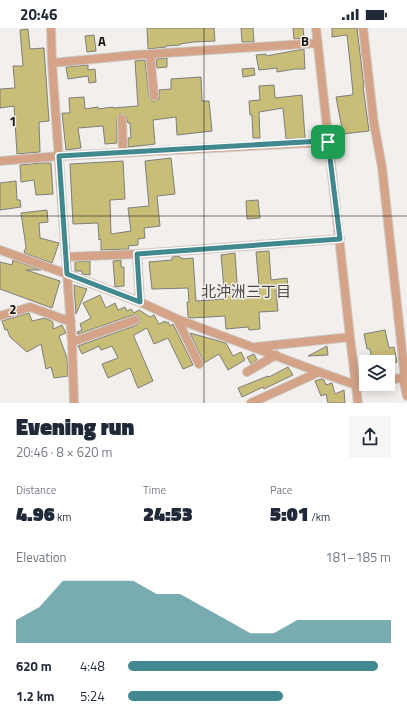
<!DOCTYPE html>
<html lang="en">
<head>
<meta charset="utf-8">
<style>
	:root { --surface:#fff; --page:#f6f6f7; --text:#1f2937; --muted:#747a83; --accent:#41898f }
	body { margin:0; font-family:"Titillium Web","Noto Sans JP",sans-serif; background:var(--page); color:var(--text); height:100vh; display:flex; flex-direction:column; font-size:15px; white-space:nowrap }
	* { box-sizing:border-box; margin:0 }
	p { font-size:13px; color:var(--muted) }
	.icon { flex:none; width:22px; height:22px; fill:none; stroke:currentColor; stroke-width:2; stroke-linecap:round; stroke-linejoin:round }
	.map { position:relative; height:375px; overflow:hidden }
	.panel { display:flex; flex-direction:column; background:var(--surface); flex:1 }
	.panel>* { flex:none }
	.tools { position:absolute; left:359px; top:327px; display:grid; gap:8px }
	.tools a { display:grid; place-items:center; width:36px; height:36px; border-radius:0px; background:var(--surface); box-shadow:0 2px 10px #0003; font-size:20px }
	.pin { position:absolute; display:grid; place-items:center; width:34px; height:34px; color:#fff; margin:-17px; border-radius:8px; box-shadow:0 2px 6px #0006 }
	.round { display:grid; place-items:center; flex:none; width:42px; height:42px; border-radius:0px; background:var(--page) }
	.headline { display:flex; align-items:center; justify-content:space-between; height:68px; padding:0 16px }
	h1 { font-size:22px; font-weight:800; line-height:30px }
	.figures { display:grid; grid-template-columns:repeat(3,1fr); gap:6px; height:68px; padding:4px 16px }
	.figures div { display:grid; align-content:center }
	.figures b { font-size:20px; font-weight:800 }
	.figures small { font-size:11px; font-weight:400 }
	.figures p { font-size:11px }
	.chart { height:112px; padding:8px 16px }
	.chart p { display:flex; justify-content:space-between }
	.chart svg { width:100%; height:72px; margin-top:4px; fill:var(--accent); opacity:.7 }
	ul { padding:0 16px; list-style:none; font-size:13px }
	li { display:grid; grid-template-columns:64px 48px 1fr; align-items:center; height:30px }
	li i { height:10px; border-radius:5px; background:var(--accent) }
	.status { display:flex; justify-content:space-between; align-items:center; height:28px; padding:0 20px; background:var(--surface); direction:ltr }
	.status svg { height:11px; fill:currentColor }
	.map>svg:first-child { display:block }
</style>
</head>
<body>
<div class="status"><b>20:46</b><svg viewBox="0 0 49 12"><path d="M0 12V9h3v3zM5 12V6h3v6zM10 12V3h3v9zM15 12V0h3v12zM26 1h20v11H26zM47 4h2v5h-2z"/></svg></div>
<div class="map">
<svg width="407" height="375" viewBox="0 0 407 375">
	<rect width="100%" height="100%" fill="#f2efec"/>
	<path fill="#c8be77" stroke="#7f7e7a" d="M 147,0 L 214,0 L 215,13 L 194,14 L 180,16 L 180,17 L 166,18 L 166,19 L 148,21 Z
		M 241,0 L 253,0 L 254,14 L 242,14 Z
		M 293,0 L 303,0 L 304,10 L 294,11 Z
		M 332,0 L 357,0 L 364,59 L 363,59 L 369,103 L 343,106 L 336,69 L 352,67 L 353,65 L 350,34 L 347,7 L 332,9 Z
		M 28,1 L 30,21 L 44,20 L 49,93 L 39,94 L 40,124 L 17,126 L 14,78 L 0,80 L 0,61 L 15,60 L 13,38 L 23,38 L 20,2 Z
		M 94,7 L 96,23 L 87,24 L 85,8 Z
		M 304,21 L 305,41 L 295,41 L 277,44 L 277,40 L 259,42 L 256,27 L 266,26 L 266,28 Z
		M 167,30 L 167,39 L 157,40 L 156,31 Z
		M 145,32 L 149,69 L 152,73 L 155,73 L 159,71 L 159,62 L 171,61 L 171,51 L 201,49 L 202,73 L 209,73 L 212,103 L 177,107 L 176,89 L 153,92 L 155,116 L 128,119 L 128,110 L 131,110 L 130,95 L 128,95 L 126,88 L 121,86 L 119,87 L 117,91 L 117,115 L 105,116 L 103,98 L 78,100 L 81,120 L 66,122 L 62,85 L 70,85 L 69,70 L 84,69 L 85,81 L 98,79 L 98,81 L 113,79 L 113,80 L 138,78 L 135,33 Z
		M 88,37 L 88,42 L 95,41 L 96,54 L 89,55 L 88,48 L 68,51 L 66,39 Z
		M 254,40 L 255,47 L 243,49 L 242,41 Z
		M 274,57 L 275,70 L 302,67 L 305,110 L 286,111 L 283,80 L 259,84 L 260,110 L 253,110 L 252,87 L 250,87 L 249,73 L 260,72 L 259,58 Z
		M 171,130 L 175,166 L 157,168 L 160,198 L 144,200 L 145,210 L 138,211 L 138,217 L 128,218 L 129,221 L 101,222 L 101,211 L 99,212 L 98,195 L 73,196 L 70,136 L 123,133 L 125,171 L 110,172 L 111,206 L 131,203 L 128,180 L 149,178 L 145,133 Z
		M 41,135 L 51,135 L 53,166 L 36,167 L 34,152 L 21,154 L 20,137 Z
		M 16,153 L 17,172 L 20,172 L 21,179 L 0,182 L 0,155 Z
		M 258,172 L 260,190 L 247,191 L 246,173 Z
		M 47,182 L 48,194 L 39,195 L 40,210 L 59,215 L 52,235 L 24,225 L 26,219 L 21,185 Z
		M 269,223 L 271,252 L 287,250 L 288,262 L 276,263 L 278,283 L 259,284 L 260,301 L 249,302 L 248,299 L 226,301 L 225,288 L 191,290 L 188,289 L 187,274 L 189,274 L 188,260 L 152,261 L 149,234 L 172,232 L 172,229 L 179,228 L 180,230 L 183,230 L 183,231 L 193,230 L 196,273 L 225,271 L 221,227 L 235,225 L 238,269 L 260,269 L 256,224 Z
		M 13,232 L 41,242 L 26,242 L 60,253 L 52,280 L 0,261 L 0,234 L 12,237 Z
		M 121,232 L 121,239 L 124,239 L 124,258 L 115,259 L 113,233 Z
		M 90,233 L 90,247 L 82,246 L 82,243 L 75,243 L 75,234 Z
		M 74,257 L 87,261 L 76,286 Z
		M 100,267 L 106,280 L 115,275 L 118,282 L 125,279 L 127,283 L 131,281 L 134,285 L 139,282 L 150,289 L 154,287 L 159,296 L 165,293 L 166,295 L 168,294 L 170,298 L 173,296 L 193,337 L 183,341 L 168,310 L 154,316 L 147,300 L 134,307 L 134,309 L 153,353 L 138,360 L 130,340 L 108,350 L 102,336 L 118,330 L 112,318 L 101,322 L 99,318 L 82,326 L 78,318 L 137,297 L 139,295 L 140,291 L 138,288 L 133,287 L 78,306 L 77,304 L 82,302 L 80,296 L 91,290 L 83,275 Z
		M 29,285 L 32,293 L 45,290 L 53,294 L 53,301 L 62,297 L 66,305 L 59,308 L 67,330 L 68,348 L 54,350 L 51,339 L 46,341 L 41,316 L 27,324 L 10,309 L 7,301 L 5,302 L 2,293 Z
		M 385,302 L 389,320 L 394,319 L 397,334 L 388,336 L 388,334 L 372,334 L 370,321 L 367,321 L 364,306 Z
		M 190,305 L 226,315 L 233,328 L 241,324 L 245,332 L 228,342 L 219,326 L 204,335 Z
		M 327,318 L 328,327 L 308,328 Z
		M 254,326 L 257,332 L 251,336 L 247,329 Z
		M 288,339 L 293,347 L 264,361 L 263,359 L 242,369 L 238,360 L 268,348 L 269,349 Z
		M 321,351 L 324,352 L 326,357 L 332,355 L 335,366 L 344,362 L 345,375 L 328,375 L 326,366 L 321,368 L 315,353 Z"/>
	<g fill="none" stroke-linecap="round" stroke-linejoin="round">
		<defs>
			<path id="minor" d="M 51,0 L 52,35 L 72,314 L 74,375
				M 316,0 L 350,309 L 358,375
				M 363,0 L 374,96 L 382,139 L 405,350
				M 150,26 L 154,68
				M 52,35 L 135,27 L 318,15
				M 122,91 L 123,124
				M 0,133 L 59,128 L 328,114
				M 0,222 L 67,246 L 140,274 L 177,291 L 319,344 L 356,357 L 366,356
				M 137,226 L 140,274
				M 66,229 L 137,226 L 340,211
				M 0,288 L 30,279 L 71,294
				M 177,291 L 199,336
				M 72,314 L 135,292
				M 256,319 L 350,309
				M 247,344 L 276,327
				M 403,350 L 407,368
				M 388,352 L 407,349
				M 251,375 L 319,344"/>
		</defs>
		<use href="#minor" stroke="#ceccc9" stroke-width="10"/>
		<use href="#minor" stroke="#d4a388" stroke-width="8"/>
	</g>
	<g fill="none" stroke-linecap="round" stroke-linejoin="round">
		<defs>
			<path id="route" d="M 322,113 L 328,114 L 340,211 L 137,226 L 140,274 L 67,246 L 59,128 Z"/>
		</defs>
		<use href="#route" stroke="#fff" stroke-width="8"/>
		<use href="#route" stroke="#41898f" stroke-width="5"/>
	</g>
	<path fill="none" stroke="#141312" stroke-width="1" stroke-opacity="0.55" d="M 204,0 L 204,375M 0,188 L 407,188"/>
	<g text-anchor="middle" dominant-baseline="central" stroke-width="3" stroke-linejoin="round" paint-order="stroke">
		<g font-size="15" fill="#4b4846" stroke="#f2efec">
			<text x="246" y="263">北沖洲三丁目</text>
		</g>
	</g>
	<g font-size="13" text-anchor="middle" font-weight="bold" fill="#141312" stroke="#f2efec" stroke-width="3" stroke-linejoin="round" paint-order="stroke">
		<text x="102" y="18">A</text>
		<text x="305" y="18">B</text>
		<text x="13" y="98">1</text>
		<text x="13" y="286">2</text>
	</g>
</svg>
<div class="tools">
<a><svg class="icon" aria-label="layers" viewBox="0 0 24 24"><path d="M12 4l9 5-9 5-9-5zM3 14l9 5 9-5"/></svg></a>
</div>
<div class="pin" style="left:328px;top:114px;background:#1e9e55"><svg class="icon" aria-label="arrive" viewBox="0 0 24 24"><path d="M6 21V4h12l-3 4 3 4H6"/></svg></div>
</div>
<section class="panel">
<div class="headline"><div><h1>Evening run</h1><p>20:46 · 8 × 620 m</p></div><a class="round"><svg class="icon" aria-label="share" viewBox="0 0 24 24"><path d="M12 15V3M7 8l5-5 5 5M5 13v7h14v-7"/></svg></a></div>
<div class="figures">
<div><p>Distance</p><b>4.96<small> km</small></b></div>
<div><p>Time</p><b>24:53</b></div>
<div><p>Pace</p><b>5:01<small> /km</small></b></div>
</div>
<div class="chart"><p><span>Elevation</span>181–185 m</p>
<svg viewBox="0 0 160 44" preserveAspectRatio="none"><path d="M0 44V30L10 22L20 6L30 6L40 6L50 6L60 14L70 14L80 22L90 30L100 38L110 38L120 30L130 30L140 30L150 30L160 30V44z"/></svg>
</div>
<ul>
<li><b>620 m</b>4:48<i style="width:95%"></i></li>
<li><b>1.2 km</b>5:24<i style="width:59%"></i></li>
</ul>
</section>
</body>
</html>
